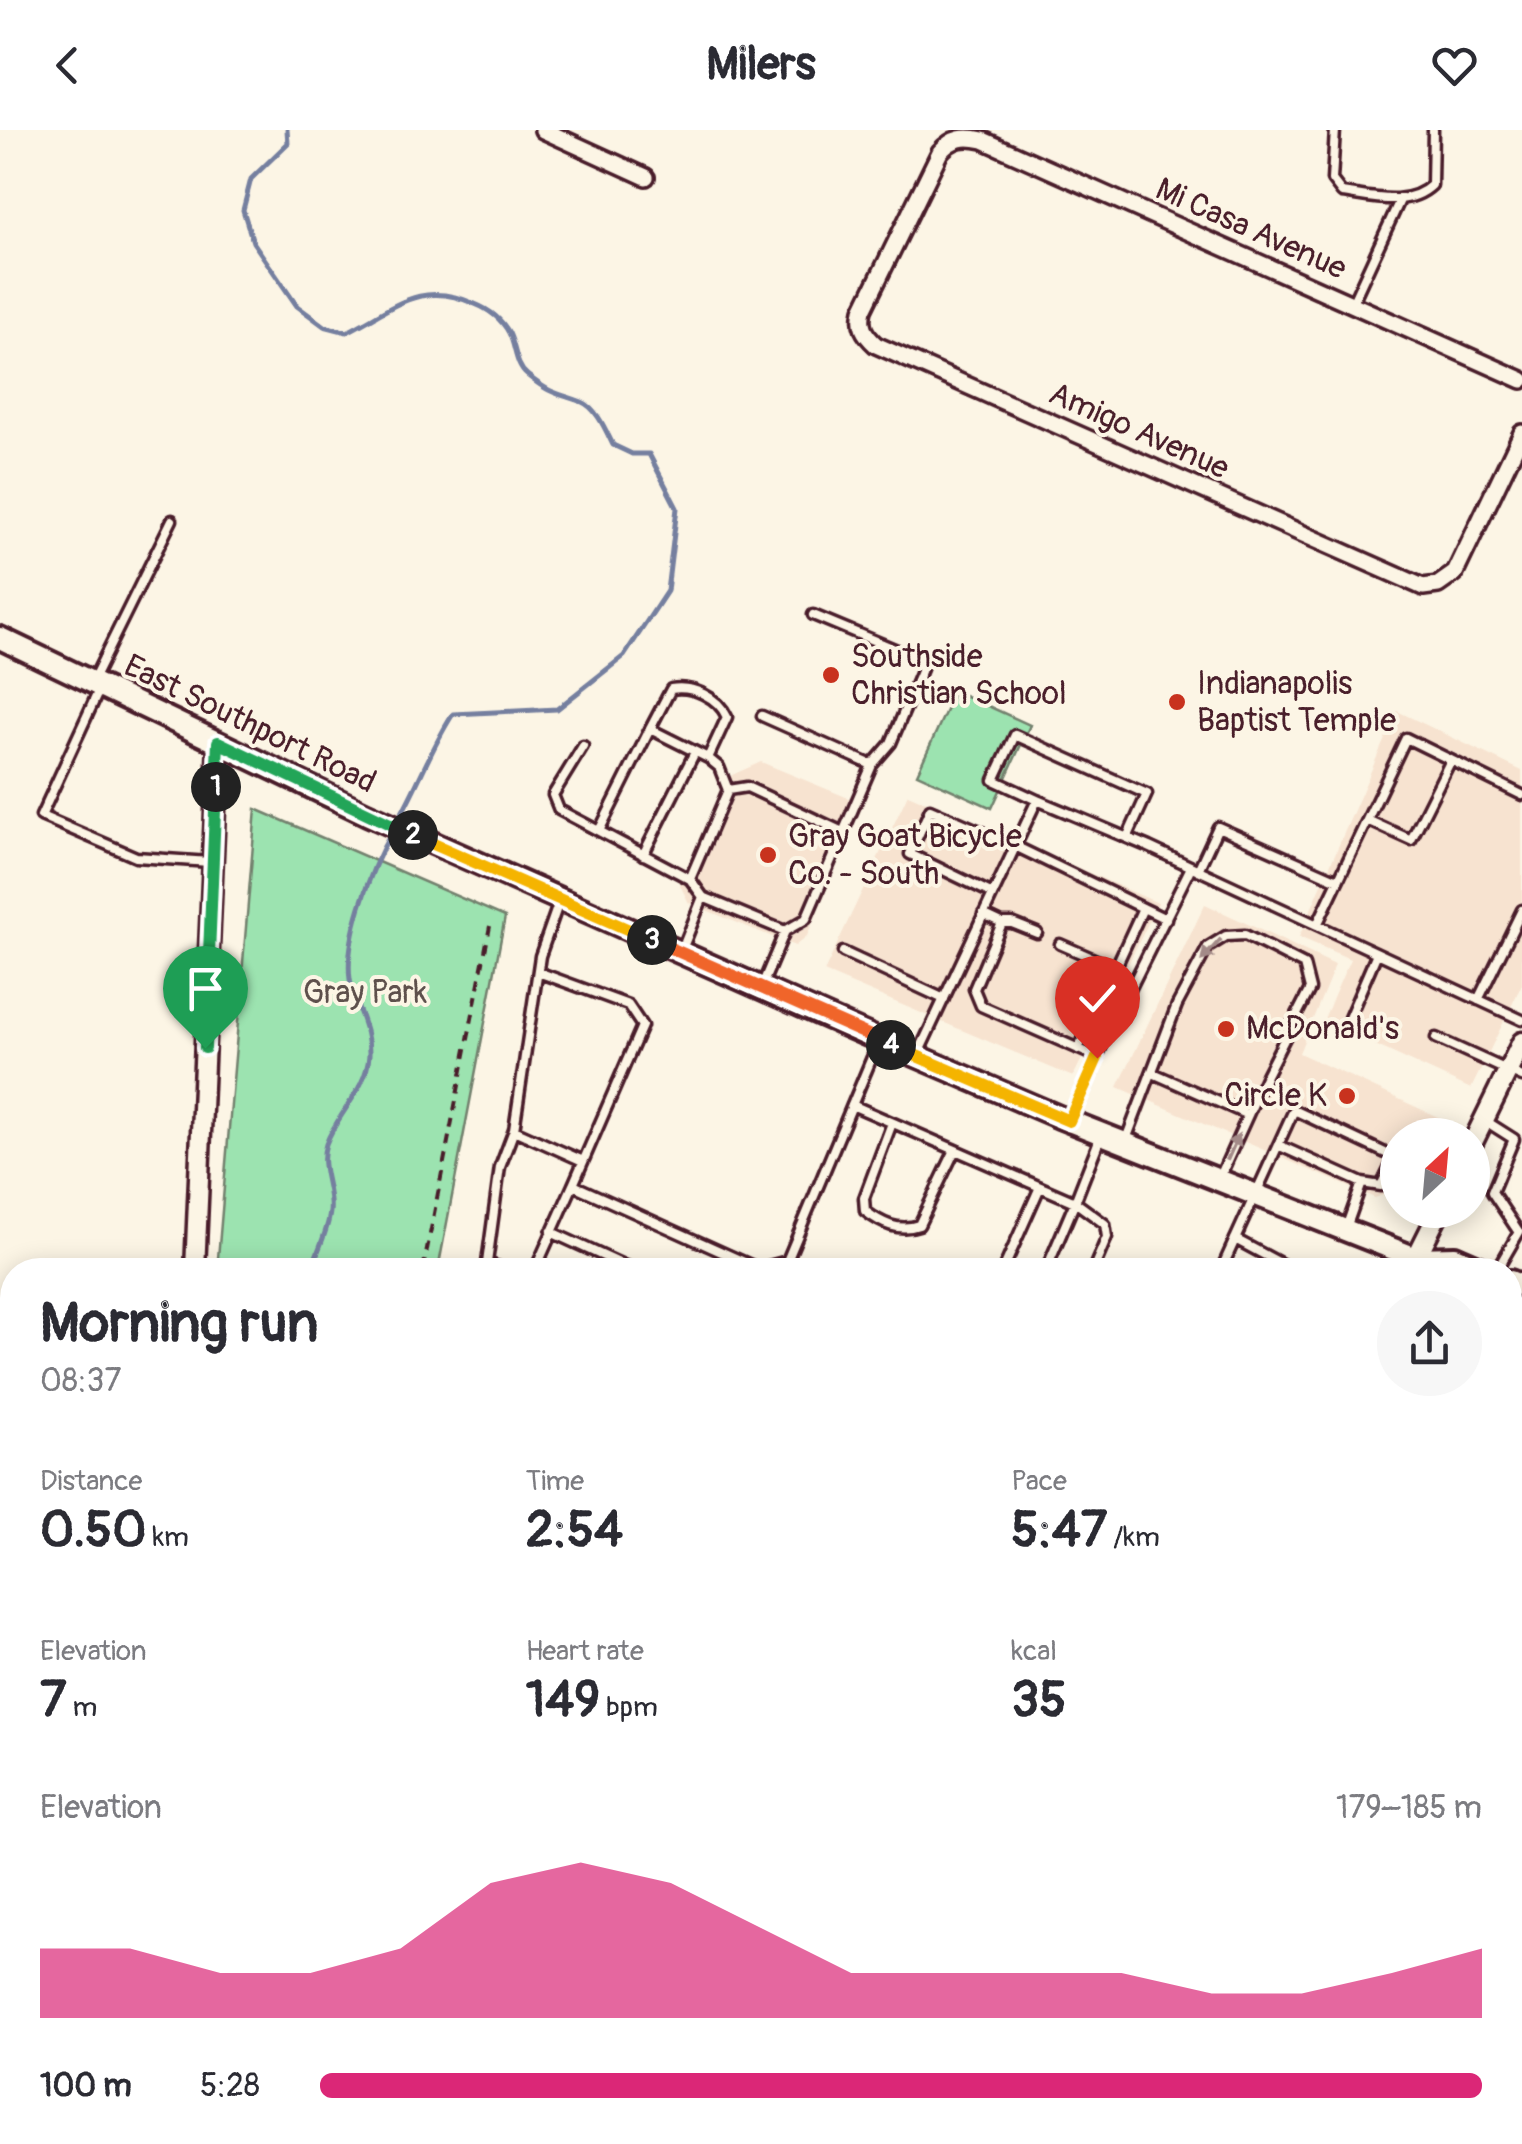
<!DOCTYPE html>
<html lang="en">
<head>
<meta charset="utf-8">
<style>
	:root { --surface:#fff; --page:#f7f7f7; --text:#2b2b33; --muted:#7c7c81; --accent:#db2777 }
	body { margin:0; font-family:Pangolin,sans-serif; background:var(--page); color:var(--text); height:100vh; display:flex; flex-direction:column; font-size:38px; white-space:nowrap }
	* { box-sizing:border-box; margin:0 }
	p { font-size:32px; color:var(--muted) }
	.icon { flex:none; width:55px; height:55px; fill:none; stroke:currentColor; stroke-width:2; stroke-linecap:round; stroke-linejoin:round }
	.map { position:relative; flex:1; overflow:hidden }
	.side { position:absolute; left:0px; top:1128px; width:1522px; height:888px; display:flex; flex-direction:column; background:var(--surface); border-radius:40px 40px 0 0; box-shadow:0 5px 25px #0003 }
	.side>* { flex:none }
	.needle { width:65px; rotate:26deg }
	.buttons { position:absolute; left:1380px; top:988px; display:grid; gap:20px }
	.buttons a { display:grid; place-items:center; width:110px; height:110px; border-radius:50%; background:var(--surface); box-shadow:0 5px 25px #0003; font-size:50px }
	.pin { position:absolute; display:grid; place-items:center; width:85px; height:85px; color:#fff; margin:-102px -42px; border-radius:50% 50% 50% 0; rotate:-45deg; box-shadow:0 0 10px #0007 }
	.pin .icon { rotate:45deg }
	.km { position:absolute; width:50px; height:50px; margin:-25px; border-radius:50%; background:#222; color:#fff; font-size:28px; line-height:50px; text-align:center }
	.round { display:grid; place-items:center; flex:none; width:105px; height:105px; border-radius:52px; background:var(--page) }
	.summary { display:flex; align-items:center; justify-content:space-between; height:170px; padding:0 40px }
	h1 { font-size:55px; font-weight:700; line-height:75px }
	.figures { display:grid; grid-template-columns:repeat(3,1fr); gap:15px; height:170px; padding:10px 40px }
	.figures div { display:grid; align-content:center }
	.figures b { font-size:50px; font-weight:700 }
	.figures small { font-size:28px; font-weight:400 }
	.figures p { font-size:28px }
	.chart { height:280px; padding:20px 40px }
	.chart p { display:flex; justify-content:space-between }
	.chart svg { width:100%; height:180px; margin-top:10px; fill:var(--accent); opacity:.7 }
	ul { padding:0 40px; list-style:none; font-size:32px }
	li { display:grid; grid-template-columns:160px 120px 1fr; align-items:center; height:75px }
	li i { height:25px; border-radius:12px; background:var(--accent) }
	header { display:flex; justify-content:space-between; align-items:center; height:130px; padding:0 40px; background:var(--surface); font-size:45px; font-weight:700 }
	.map>svg:first-child { display:block }
</style>
</head>
<body>
<header><svg class="icon" aria-label="back" viewBox="0 0 24 24"><path d="M15 5l-7 7 7 7"/></svg>Milers<svg class="icon" aria-label="heart" viewBox="0 0 24 24"><path d="M12 20l-8-8c-3-5 5-10 8-4 3-6 11-1 8 4z"/></svg></header>
<div class="map">
<svg width="1522" height="2014" viewBox="0 0 1522 2014">
	<rect width="100%" height="100%" fill="#fcf5e5"/>
	<filter id="ink" filterUnits="userSpaceOnUse"><feTurbulence type="fractalNoise" baseFrequency=".01" numOctaves="2"/><feDisplacementMap in="SourceGraphic" scale="20" xChannelSelector="R" yChannelSelector="G"/><feConvolveMatrix kernelMatrix="1 2 1 2 8 2 1 2 1" color-interpolation-filters="sRGB"/></filter>
	<g filter="url(#ink)">
		<path fill="#f7e3d0" d="M 1397,581 L 1522,641 L 1522,854 L 1471,959 L 1323,891 L 1350,829 L 1299,807 Z
			M 761,632 L 863,674 L 807,806 L 795,816 L 689,773 L 680,755 L 732,645 Z
			M 908,664 L 1158,773 L 1073,947 L 824,842 Z
			M 1205,774 L 1335,835 L 1299,923 L 1440,988 L 1434,1005 L 1398,1005 L 1397,1060 L 1375,1068 L 1118,957 Z"/>
		<path fill="#9ce3b0" stroke="#73816e" stroke-width="2.5" d="M 955,561 L 1030,595 L 992,678 L 917,644 Z
			M 256,679 L 505,787 L 438,1140 L 217,1140 Z"/>
		<g fill="none" stroke-linecap="round" stroke-linejoin="round">
			<path stroke="#757f9f" stroke-width="5" d="M 287,0 L 288,13 L 251,49 L 243,80 L 253,112 L 297,176 L 324,196 L 347,202 C 394,178 420,149 475,174 C 490,180 501,188 509,203 C 516,217 515,235 527,245 C 552,265 555,262 582,272 C 597,278 606,301 613,315 L 632,324 L 649,324 L 677,378 L 667,461 L 624,526 L 557,579 L 453,584 C 431,618 418,655 398,690
				M 311,1140 C 317,1122 328,1101 330,1082 C 333,1060 318,1037 326,1014 C 337,983 367,960 369,925 C 370,901 358,882 352,859 C 340,817 371,737 393,700
				M 1510,1248 L 1522,1244"/>
			<defs>
				<path id="service" d="M 1335,0 L 1332,50 L 1342,63 C 1372,67 1408,78 1432,55 L 1433,0
					M 1352,174 L 1400,70
					M 92,552 L 172,390
					M 99,560 L 41,686 L 136,727 L 210,732
					M 762,586 L 872,635
					M 583,616 L 553,665 L 559,680 L 690,749 L 703,767 L 681,822
					M 708,628 L 727,587 C 718,567 692,555 671,559 L 650,599 L 708,628 L 719,637 L 728,660
					M 1037,670 L 994,650 L 1015,605 L 1147,664 L 1127,708
					M 1367,690 L 1411,710 L 1451,630
					M 599,701 L 650,599
					M 643,725 L 695,622
					M 1198,740 L 1218,697 L 1338,750
					M 690,749 L 728,660 L 747,657 L 843,702
					M 993,764 L 910,724 L 930,679 L 1017,717 L 1143,778
					M 703,767 L 785,801 L 806,789 L 872,635 L 891,613 L 922,539 L 916,528 L 813,485
					M 983,784 L 1002,793 L 974,859 L 981,876 L 1097,927
					M 1002,793 L 1012,793 L 1037,803
					M 1317,795 L 1406,608 L 1522,665
					M 1060,814 L 1115,838
					M 843,822 L 944,869
					M 538,842 L 628,875 L 642,896 L 573,1055 L 755,1137
					M 761,858 L 785,801
					M 1478,870 L 1522,780
					M 1349,888 L 1377,823
					M 1436,908 L 1522,947
					M 1078,919 L 1143,778 L 1166,789
					M 917,926 L 1037,670 L 1149,717 L 1522,890
					M 1153,943 L 1248,985
					M 852,975 L 1075,1072 L 1100,1008
					M 1071,987 L 1101,918 L 1191,737
					M 1484,990 L 1514,1009 L 1492,1062 L 1518,1101
					M 892,993 L 864,1068 L 865,1081 C 882,1094 899,1102 919,1095 L 955,1020
					M 514,1000 L 583,1031
					M 1125,1012 L 1177,875 L 1208,817 L 1226,806 L 1245,805 L 1304,835 L 1310,859 L 1266,945 L 1219,1049
					M 1278,1015 L 1362,1053
					M 1346,1098 L 1362,1053 L 1381,1056 L 1395,1027
					M 551,1102 L 634,1140
					M 1235,1109 L 1293,1140
					M 508,1140 L 487,1133 L 500,1037 L 514,1000 L 540,826 L 560,769
					M 535,1140 L 573,1055
					M 754,1140 L 787,1131 L 878,913
					M 1003,1140 L 1040,1057
					M 1046,1140 L 1075,1072 L 1105,1094 L 1107,1107 L 1093,1140
					M 1221,1140 L 1293,982 L 1296,981 L 1398,1029
					M 1497,1140 L 1519,1102
					M 1510,1396 L 1522,1371
					M 1510,1405 L 1522,1410
					M 1510,1521 L 1522,1524
					M 1510,1617 L 1522,1619"/>
				<path id="minor" d="M 543,0 L 646,47
					M 1522,250 L 983,10 C 965,6 953,7 940,22 L 863,180 C 859,196 864,204 876,215 L 1423,457 L 1438,455 L 1455,443 L 1522,303
					M 0,1643 L 12,1651
					M 0,1677 L 12,1683
					M 513,2002 L 538,2014
					M 1208,2002 L 1209,2014
					M 1224,2014 L 1226,2014
					M 1237,2014 L 1240,2014"/>
				<path id="tertiary" d="M 1472,1014 L 1522,912
					M 1416,1128 L 1440,1080
					M 195,1140 L 218,612
					M 0,1607 L 12,1581"/>
				<path id="secondary" d="M 0,508 L 367,684 L 863,903 L 1059,987 L 1416,1128 L 1427,1140
					M 1416,1128 L 1455,1127 L 1485,1140
					M 1510,1151 L 1522,1156
					M 1510,1185 L 1522,1191"/>
			</defs>
			<use href="#service" stroke="#4a1f2b" stroke-width="15"/>
			<use href="#minor" stroke="#4a1f2b" stroke-width="22"/>
			<use href="#tertiary" stroke="#4a1f2b" stroke-width="25"/>
			<use href="#secondary" stroke="#4a1f2b" stroke-width="28"/>
			<path stroke="#4a1f2b" stroke-width="4" stroke-dasharray="10 8" stroke-linecap="butt" d="M 423,1140 L 490,796"/>
			<use href="#service" stroke="#fcf5e5" stroke-width="8"/>
			<use href="#minor" stroke="#fcf5e5" stroke-width="15"/>
			<use href="#tertiary" stroke="#fcf5e5" stroke-width="18"/>
			<use href="#secondary" stroke="#fcf5e5" stroke-width="20"/>
		</g>
		<defs><path id="oneway-solid" d="M-6-.8H1V-3.2L6.5 0L1 3.2V.8H-6Z" transform="scale(2.5)"/></defs>
		<g fill="#a38a88">
			<use href="#oneway-solid" transform="translate(1211 820) rotate(132)"/>
			<use href="#oneway-solid" transform="translate(1233 1017) rotate(-66)"/>
		</g>
	</g>
	<g fill="none" stroke-linecap="round" stroke-linejoin="round" filter="url(#ink)">
		<defs>
			<path id="split-1" d="M 205,918 L 216,657"/>
			<path id="split-2" d="M 216,657 L 218,612 L 413,705"/>
			<path id="split-3" d="M 413,705 L 652,810"/>
			<path id="split-4" d="M 652,810 L 891,915"/>
			<path id="split-5" d="M 891,915 L 1069,991 L 1097,928"/>
		</defs>
		<use href="#split-1" stroke="#fff" stroke-width="20"/>
		<use href="#split-2" stroke="#fff" stroke-width="20"/>
		<use href="#split-3" stroke="#fff" stroke-width="20"/>
		<use href="#split-4" stroke="#fff" stroke-width="20"/>
		<use href="#split-5" stroke="#fff" stroke-width="20"/>
		<use href="#split-1" stroke="#22a559" stroke-width="12"/>
		<use href="#split-2" stroke="#22a559" stroke-width="12"/>
		<use href="#split-3" stroke="#f5b400" stroke-width="12"/>
		<use href="#split-4" stroke="#f0652b" stroke-width="12"/>
		<use href="#split-5" stroke="#f5b400" stroke-width="12"/>
	</g>
	<g fill="#c8321e" stroke="#fcf5e5" stroke-width="4">
		<circle cx="831" cy="545" r="10"/>
		<circle cx="1177" cy="572" r="10"/>
		<circle cx="768" cy="725" r="10"/>
		<circle cx="1226" cy="899" r="10"/>
		<circle cx="1347" cy="966" r="10"/>
	</g>
	<g text-anchor="middle" dominant-baseline="central" stroke-width="8" stroke-linejoin="round" paint-order="stroke">
		<g font-size="32" fill="#4a1f2b" stroke="#fcf5e5">
			<text transform="translate(1251 99) rotate(24)">Mi Casa Avenue</text>
			<text transform="translate(1139 301) rotate(24)">Amigo Avenue</text>
			<text transform="translate(250 594) rotate(26)">East Southport Road</text>
		</g>
		<g font-size="32" fill="#4a1f2b" stroke="#fcf5e5" text-anchor="start">
			<text x="851" y="527">Southside<tspan x="851" dy="37">Christian School</tspan></text>
			<text x="1197" y="554">Indianapolis<tspan x="1197" dy="37">Baptist Temple</tspan></text>
			<text x="788" y="707">Gray Goat Bicycle<tspan x="788" dy="37">Co. - South</tspan></text>
			<text x="1246" y="899">McDonald's</text>
			<text x="1327" y="966" text-anchor="end">Circle K</text>
		</g>
		<g font-size="32" fill="#5e504c" stroke="#fcf5e5">
			<text x="365" y="863">Gray Park</text>
		</g>
	</g>
</svg>
<div class="buttons">
<a><svg class="needle" viewBox="-14 -14 28 28"><path d="M0-13l5 13h-10z" fill="#e53935"/><path d="M0 13l5-13h-10z" fill="#7c7c81"/></svg></a>
</div>
<div class="pin" style="left:205px;top:918px;background:#1e9e55"><svg class="icon" aria-label="arrive" viewBox="0 0 24 24"><path d="M6 21V4h12l-3 4 3 4H6"/></svg></div>
<div class="pin" style="left:1097px;top:928px;background:#d93025"><svg class="icon" aria-label="check" viewBox="0 0 24 24"><path d="M5 12l5 5 9-10"/></svg></div>
<b class="km" style="left:216px;top:657px">1</b>
<b class="km" style="left:413px;top:705px">2</b>
<b class="km" style="left:652px;top:810px">3</b>
<b class="km" style="left:891px;top:915px">4</b>
<section class="side">
<div class="summary"><div><h1>Morning run</h1><p>08:37</p></div><a class="round"><svg class="icon" aria-label="share" viewBox="0 0 24 24"><path d="M12 15V3M7 8l5-5 5 5M5 13v7h14v-7"/></svg></a></div>
<div class="figures">
<div><p>Distance</p><b>0.50<small> km</small></b></div>
<div><p>Time</p><b>2:54</b></div>
<div><p>Pace</p><b>5:47<small> /km</small></b></div>
</div>
<div class="figures">
<div><p>Elevation</p><b>7<small> m</small></b></div>
<div><p>Heart rate</p><b>149<small> bpm</small></b></div>
<div><p>kcal</p><b>35</b></div>
</div>
<div class="chart"><p><span>Elevation</span>179–185 m</p>
<svg viewBox="0 0 160 44" preserveAspectRatio="none"><path d="M0 44V27L10 27L20 33L30 33L40 27L50 11L60 6L70 11L80 22L90 33L100 33L110 33L120 33L130 38L140 38L150 33L160 27V44z"/></svg>
</div>
<ul>
<li><b>100 m</b>5:28<i style="width:100%"></i></li>
</ul>
</section>
</div>
</body>
</html>
